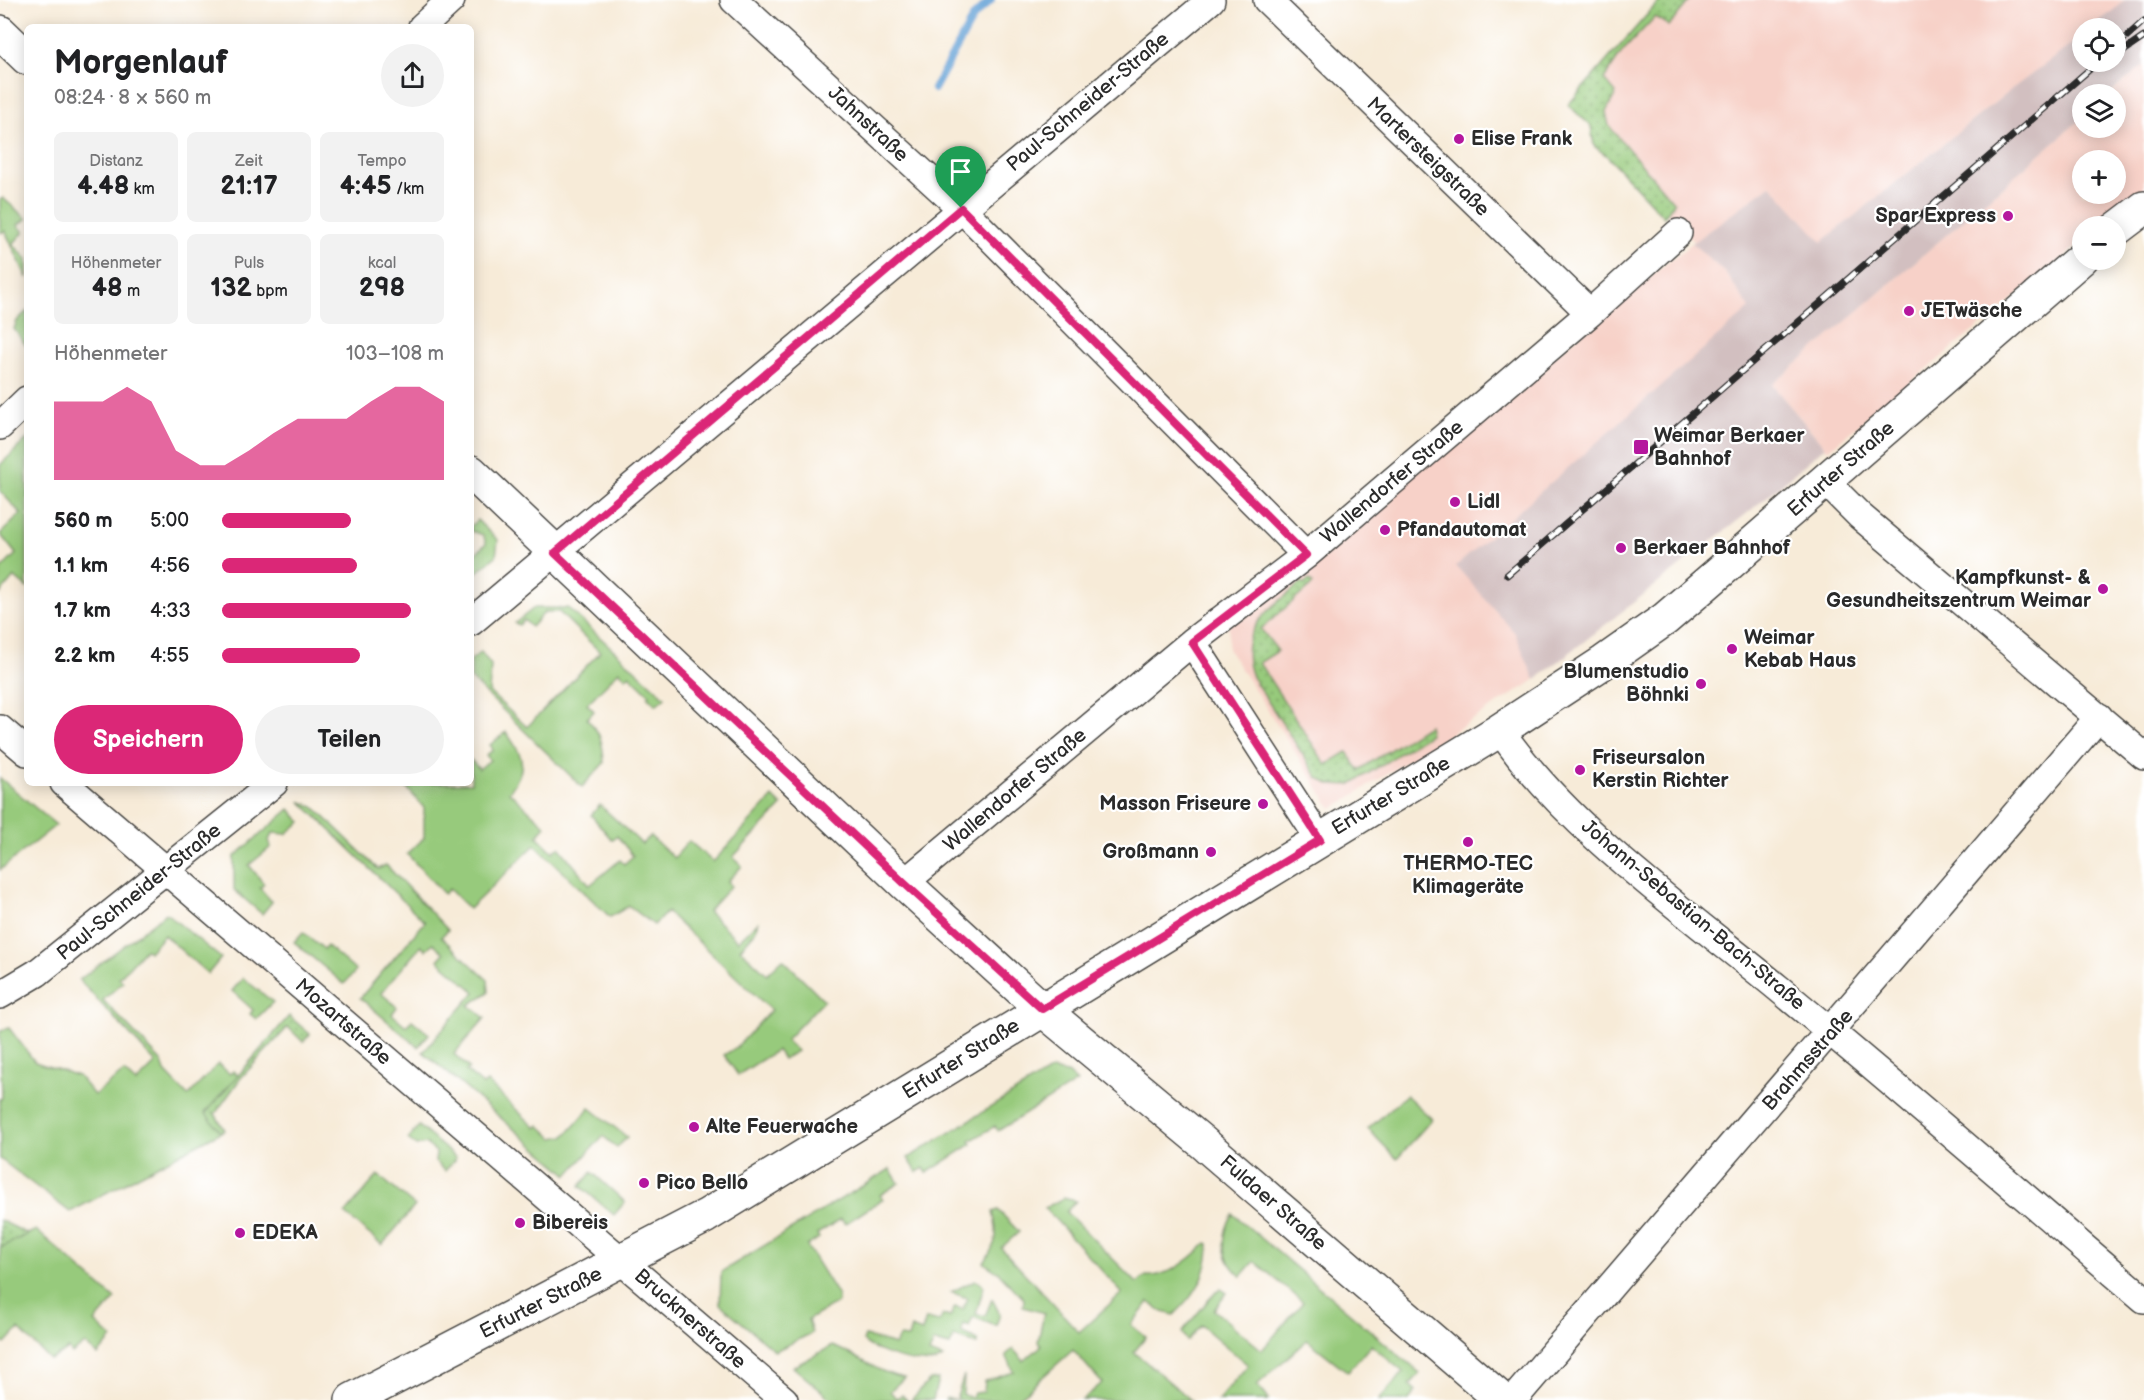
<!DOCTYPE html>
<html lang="de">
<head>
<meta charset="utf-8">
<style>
	:root { --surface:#fff; --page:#f2f2f2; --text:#202124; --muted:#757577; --accent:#db2777 }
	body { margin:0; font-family:"Balsamiq Sans",sans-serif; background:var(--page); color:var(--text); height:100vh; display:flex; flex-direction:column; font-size:22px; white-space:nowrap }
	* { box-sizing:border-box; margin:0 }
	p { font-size:20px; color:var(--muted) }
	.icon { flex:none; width:33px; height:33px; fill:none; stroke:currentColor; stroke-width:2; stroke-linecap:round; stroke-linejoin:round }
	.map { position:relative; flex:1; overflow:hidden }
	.drawer { position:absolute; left:24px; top:24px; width:450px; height:762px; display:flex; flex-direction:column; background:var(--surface); border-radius:9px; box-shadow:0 3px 15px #0003 }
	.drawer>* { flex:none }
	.buttons { position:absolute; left:2072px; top:18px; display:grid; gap:12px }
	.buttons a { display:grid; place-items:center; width:54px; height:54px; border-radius:50%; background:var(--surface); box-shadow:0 3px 15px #0003; font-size:30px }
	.pin { position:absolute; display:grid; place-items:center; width:51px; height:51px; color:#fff; margin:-62px -26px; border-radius:50% 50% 50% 0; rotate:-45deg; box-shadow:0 0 6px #0007 }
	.pin .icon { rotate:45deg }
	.round { display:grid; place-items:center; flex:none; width:63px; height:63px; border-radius:32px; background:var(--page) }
	.overview { display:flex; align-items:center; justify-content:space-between; height:102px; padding:0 30px }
	h1 { font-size:33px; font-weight:700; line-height:45px }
	.metrics { display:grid; grid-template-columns:repeat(3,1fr); gap:9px; height:102px; padding:6px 30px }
	.metrics div { display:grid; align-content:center; border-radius:9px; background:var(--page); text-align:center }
	.metrics b { font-size:26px; font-weight:700 }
	.metrics small { font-size:16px; font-weight:400 }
	.metrics p { font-size:16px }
	.chart { height:168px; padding:12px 30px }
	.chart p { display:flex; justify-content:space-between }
	.chart svg { width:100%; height:108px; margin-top:6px; fill:var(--accent); opacity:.7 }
	.action { display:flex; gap:12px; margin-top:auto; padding:12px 30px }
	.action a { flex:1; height:69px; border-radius:36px; background:var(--accent); color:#fff; font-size:24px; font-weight:700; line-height:69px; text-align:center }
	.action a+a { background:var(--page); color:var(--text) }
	ul { padding:0 30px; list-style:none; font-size:20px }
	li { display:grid; grid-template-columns:96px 72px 1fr; align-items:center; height:45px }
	li i { height:15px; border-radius:8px; background:var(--accent) }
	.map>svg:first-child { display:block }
</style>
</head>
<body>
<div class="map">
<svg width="2144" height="1400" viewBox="0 0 2144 1400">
	<defs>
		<pattern id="grass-dots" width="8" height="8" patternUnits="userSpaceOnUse" patternTransform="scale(1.5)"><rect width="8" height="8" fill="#97ca7b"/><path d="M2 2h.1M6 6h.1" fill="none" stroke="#7ba465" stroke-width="1.8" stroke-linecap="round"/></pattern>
	</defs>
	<rect width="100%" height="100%" fill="#fff"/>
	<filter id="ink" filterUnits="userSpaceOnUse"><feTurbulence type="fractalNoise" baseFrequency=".0167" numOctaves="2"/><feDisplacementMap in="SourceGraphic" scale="12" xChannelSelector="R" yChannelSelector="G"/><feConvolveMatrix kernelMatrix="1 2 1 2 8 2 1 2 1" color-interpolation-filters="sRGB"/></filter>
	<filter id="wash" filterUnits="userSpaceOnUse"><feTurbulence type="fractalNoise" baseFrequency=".008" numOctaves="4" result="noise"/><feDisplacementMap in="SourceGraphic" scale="24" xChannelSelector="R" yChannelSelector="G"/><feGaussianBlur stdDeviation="1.35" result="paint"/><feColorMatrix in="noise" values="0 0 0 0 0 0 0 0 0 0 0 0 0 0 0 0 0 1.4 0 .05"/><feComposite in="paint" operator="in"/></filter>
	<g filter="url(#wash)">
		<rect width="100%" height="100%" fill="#f7ebd8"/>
		<path fill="#f7d1c8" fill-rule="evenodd" d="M 1663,0 L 2125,0 L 2092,28 L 2082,28 L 2082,37 L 2079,40 L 2013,88 L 1821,243 L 1771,185 L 1694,242 L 1572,104 Z
			M 2144,65 L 2144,191 L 2101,226 L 2082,226 L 2082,242 L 1828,450 L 1772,385 L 2082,118 L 2082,128 L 2115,128 L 2115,94 L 2110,94 ZM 2082,160 L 2115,160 L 2115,194 L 2082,194 Z
			M 1692,243 L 1725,273 L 1751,308 L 1457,566 L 1516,633 L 1535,680 L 1332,809 L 1228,649 L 1229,622 ZM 1302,582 L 1313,585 L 1261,629 L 1278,651 L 1259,662 L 1326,766 L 1358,770 L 1428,726 L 1430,734 L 1350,785 L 1318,778 L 1247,665 L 1248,638 Z"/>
		<path fill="#d2bfc0" d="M 2125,0 L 2144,0 L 2144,65 L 2109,94 L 2082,94 L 2082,118 L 1772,385 L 1825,447 L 1750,511 L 1535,680 L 1515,633 L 1456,566 L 1750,308 L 1725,273 L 1692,243 L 1771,185 L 1822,242 L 2013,88 L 2082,37 L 2082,62 L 2115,62 L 2115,28 L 2092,28 Z"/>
		<path fill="url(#grass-dots)" stroke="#617a53" stroke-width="1.5" d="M 1660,0 L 1690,0 L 1669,26 L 1655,17 L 1622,52 L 1604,79 L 1616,93 L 1606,112 L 1609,126 L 1674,203 L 1664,217 L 1607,156 L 1594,146 L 1591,126 L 1568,105 Z
			M 1309,580 L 1313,584 L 1261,629 L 1278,651 L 1259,663 L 1326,765 L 1347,752 L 1359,770 L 1428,725 L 1430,734 L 1350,785 L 1329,784 L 1318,778 L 1252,677 C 1234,629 1270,610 1302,582 L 1304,584 Z
			M 289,1016 L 310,1034 L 303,1042 L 288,1027 L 240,1079 L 215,1114 L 225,1130 L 221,1132 L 205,1114 Z
			M 0,1220 L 28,1234 L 1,1248 Z"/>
		<path fill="#97ca7b" stroke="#617a53" stroke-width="1.5" d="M 3,198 L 27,219 L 18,225 L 24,232 L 13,244 L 27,259 L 27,278 L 5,231 L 0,233 L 0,200 Z
			M 27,311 L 27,347 L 14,329 L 17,321 Z
			M 27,439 L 27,588 L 14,577 L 0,594 L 0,570 L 16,554 L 0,534 L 21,514 L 0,491 L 0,465 Z
			M 477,520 L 498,540 L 496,556 L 471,577 L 471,558 L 486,543 L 483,535 L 471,531 L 471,526 Z
			M 534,608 L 568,608 L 665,697 L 656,705 L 648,697 L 650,695 L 629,675 L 626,678 L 619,671 L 587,704 L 594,711 L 587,719 C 601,733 603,743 604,763 L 582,787 L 471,679 L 471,660 L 481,652 L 491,665 L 489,692 L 527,727 L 600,652 L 559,612 L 545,612 L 531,627 L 524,620 L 519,625 L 515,623 Z
			M 506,732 C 523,756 529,767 509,792 L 546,826 L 537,836 L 553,852 L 559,847 L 590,885 L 620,860 L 624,864 L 633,856 L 617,836 L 612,840 L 591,815 L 600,805 L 642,844 L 650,836 L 674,858 L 689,841 L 713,862 L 773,797 L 782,806 L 733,857 L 742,866 L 728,881 L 731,886 L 708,911 L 738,941 L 759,921 L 754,933 L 740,949 L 767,974 L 783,959 L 824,1000 L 786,1040 L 797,1051 L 783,1059 L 777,1050 L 738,1075 L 724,1055 L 737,1047 L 771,1010 L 667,912 L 654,925 L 629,906 L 610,917 L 535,845 L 469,909 L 449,889 L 444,894 L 407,854 L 424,838 L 424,808 L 403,783 L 471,783 L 471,760 L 479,769 L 490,760 L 486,755 L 493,750 L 490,745 Z
			M 0,778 L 56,825 L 0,870 Z
			M 300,801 L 314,807 L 378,869 L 386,865 L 448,930 L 441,937 L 488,980 L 489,992 L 469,1005 L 485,1018 L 454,1054 L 469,1068 L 466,1071 L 483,1085 L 487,1082 L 536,1128 L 539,1125 L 553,1138 L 565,1136 L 590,1108 L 627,1137 L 617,1148 L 603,1136 L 568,1175 L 423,1052 L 475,992 L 438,960 L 444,953 L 433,943 L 426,950 L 421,946 L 381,993 L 397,1007 L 392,1014 L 406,1026 L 412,1020 L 429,1034 L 418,1047 L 360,998 L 425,922 Z
			M 290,809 L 301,822 L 286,834 L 273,833 L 269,840 L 271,847 L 249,865 L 264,884 L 260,888 L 272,902 L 262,914 L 234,890 L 234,857 Z
			M 166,913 L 221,958 L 208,974 L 164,935 L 149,952 L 145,949 L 119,978 L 123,982 L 103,1000 L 162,1062 L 165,1072 L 188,1096 L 218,1064 L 230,1074 L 233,1071 L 238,1075 L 205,1113 L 221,1132 L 70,1212 L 0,1159 L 0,1099 L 2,1098 L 0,1031 L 9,1028 L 35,1062 L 78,1076 L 94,1095 L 124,1072 L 136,1083 L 156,1063 L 79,980 Z
			M 303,932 L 324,949 L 327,946 L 356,971 L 344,984 L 294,942 Z
			M 243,978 L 273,1002 L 256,1019 L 250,1014 L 253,1010 L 232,991 Z
			M 1051,1070 L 1067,1073 L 1077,1082 L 998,1131 L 995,1126 L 970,1141 L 972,1144 L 927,1173 L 924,1168 L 917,1172 L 908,1158 Z
			M 1406,1095 L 1432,1119 L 1397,1159 L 1368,1129 Z
			M 419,1126 L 456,1158 L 445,1171 L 435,1162 L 436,1152 L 426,1144 L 416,1146 L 408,1139 Z
			M 890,1169 L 899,1183 L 880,1195 L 883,1199 L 845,1224 L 841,1219 L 817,1234 L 819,1238 L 807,1246 L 838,1296 L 838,1302 L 808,1320 L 812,1333 L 775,1351 L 720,1304 L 721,1272 Z
			M 592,1172 L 625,1202 L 614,1215 L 580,1186 Z
			M 378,1175 L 415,1206 L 382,1245 L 345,1214 Z
			M 1063,1198 L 1076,1201 L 1066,1212 L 1137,1283 L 1146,1276 C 1168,1278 1192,1258 1207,1243 L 1209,1244 C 1209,1275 1196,1294 1174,1315 L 1163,1312 L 1149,1302 L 1131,1325 L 1146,1337 L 1134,1352 L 1191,1400 L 1082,1400 L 1102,1383 L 1073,1350 L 1020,1397 L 1011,1400 L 945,1400 L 946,1398 L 956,1400 L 964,1375 L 963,1395 L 972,1397 L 974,1393 L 984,1392 L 985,1381 L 1014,1372 L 1006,1355 L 1013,1349 L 1024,1361 L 1041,1346 L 1038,1342 L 1044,1313 L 1023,1307 L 1024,1299 L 999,1273 L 984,1263 C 997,1242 999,1236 993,1212 L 998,1210 L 1019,1232 L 1001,1248 L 1079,1332 L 1122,1293 L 1045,1208 Z
			M 1233,1214 L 1420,1373 L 1410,1385 L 1416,1391 L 1409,1400 L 1379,1400 L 1403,1372 L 1371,1345 L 1348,1372 L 1307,1340 L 1257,1385 L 1269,1399 L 1268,1400 L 1218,1400 L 1248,1365 L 1201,1325 L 1187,1341 L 1182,1332 L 1216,1291 L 1221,1289 L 1227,1293 L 1214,1310 L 1262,1350 L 1303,1302 L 1254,1261 L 1241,1276 C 1221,1260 1220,1236 1233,1214 Z
			M 36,1230 L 115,1299 L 95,1322 L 112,1338 L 98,1355 L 85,1344 L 72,1354 L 69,1349 L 50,1360 L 19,1329 L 5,1344 L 0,1340 L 0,1248 Z
			M 975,1280 L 984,1286 L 976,1314 L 985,1316 L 992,1299 L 1000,1314 L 996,1326 L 973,1317 L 969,1326 L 963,1324 L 961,1332 L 978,1341 L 977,1344 L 954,1337 L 950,1346 L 934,1342 L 929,1353 L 943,1358 C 927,1370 876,1354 863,1341 L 865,1336 L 895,1345 L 899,1337 L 908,1338 L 911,1328 L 922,1332 L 926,1319 L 939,1322 L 943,1315 L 950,1317 L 955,1307 L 963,1309 L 967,1298 L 951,1292 Z
			M 832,1346 C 858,1355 877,1373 904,1378 L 890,1391 L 896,1398 L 902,1395 L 907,1400 L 832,1400 L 793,1367 Z
			M 938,1379 L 933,1400 L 911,1400 L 930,1380 Z"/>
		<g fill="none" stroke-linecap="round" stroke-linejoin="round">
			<path stroke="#64a1d5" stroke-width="8" d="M 934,89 L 974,16 L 991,0"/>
		</g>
	</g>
	<g filter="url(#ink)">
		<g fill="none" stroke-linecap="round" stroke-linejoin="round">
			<defs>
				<path id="minor" d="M 734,0 L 961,208 L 1306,555
					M 1267,0 L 1590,313
					M 422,27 L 451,0
					M 0,426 L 27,400
					M 1826,482 L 1860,516 L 2144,756
					M 471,622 L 1211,0
					M 1192,642 L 1320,840
					M 0,729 L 27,752
					M 1500,730 C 1565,827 1687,913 1778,988 C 1902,1090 2022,1195 2144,1299
					M 64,783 L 784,1400
					M 904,883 L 1192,642 L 1306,555 L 1590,313 L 1678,233
					M 0,995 L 37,973 L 274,783
					M 1513,1400 L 2099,717"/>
				<path id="tertiary" d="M 0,32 L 27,58
					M 2115,230 L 2144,208
					M 471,472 L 904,883 L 1042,1009 L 1201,1141 L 1502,1400
					M 352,1400 L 706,1216 L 1500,730 L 1604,662 L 1665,619 L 1707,583 L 2082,258"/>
			</defs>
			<use href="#minor" stroke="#4a4845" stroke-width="30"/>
			<use href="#tertiary" stroke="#4a4845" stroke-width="36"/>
			<use href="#minor" stroke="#fff" stroke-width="27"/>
			<use href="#tertiary" stroke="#fff" stroke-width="33"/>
			<defs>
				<path id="rail" d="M 2115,47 L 2144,21
					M 2115,57 L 2144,37
					M 1507,575 L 2098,62"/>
			</defs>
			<use href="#rail" stroke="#2b2b2b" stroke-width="7"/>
			<use href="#rail" stroke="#fff" stroke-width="4.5" stroke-dasharray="14" stroke-linecap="butt"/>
		</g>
	</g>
	<g fill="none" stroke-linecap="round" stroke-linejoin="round" filter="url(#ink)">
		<defs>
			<path id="route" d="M 961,208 L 1306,555 L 1192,642 L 1320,840 L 1042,1009 L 904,883 L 555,553 Z"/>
		</defs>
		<use href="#route" stroke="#fff" stroke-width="12"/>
		<use href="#route" stroke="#db2777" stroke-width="8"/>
	</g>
	<g fill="#b5179e" stroke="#fff" stroke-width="2">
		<circle cx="1459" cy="139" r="6"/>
		<circle cx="2008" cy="216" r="6"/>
		<circle cx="1909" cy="311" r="6"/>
		<rect x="1633" y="439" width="16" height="16" rx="3"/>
		<circle cx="1455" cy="502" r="6"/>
		<circle cx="1385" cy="530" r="6"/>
		<circle cx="1621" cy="548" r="6"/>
		<circle cx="2103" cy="589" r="6"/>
		<circle cx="1732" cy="649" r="6"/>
		<circle cx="1701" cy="684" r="6"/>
		<circle cx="1580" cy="770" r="6"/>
		<circle cx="1263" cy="804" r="6"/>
		<circle cx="1468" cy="842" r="6"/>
		<circle cx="1211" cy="852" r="6"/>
		<circle cx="694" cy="1127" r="6"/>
		<circle cx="644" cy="1183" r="6"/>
		<circle cx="520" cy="1223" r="6"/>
		<circle cx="240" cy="1233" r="6"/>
	</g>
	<g text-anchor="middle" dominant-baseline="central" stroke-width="4.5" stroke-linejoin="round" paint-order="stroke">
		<g font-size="20" fill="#2b2b2b" stroke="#fff">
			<text transform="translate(1088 102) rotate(-40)">Paul-Schneider-Straße</text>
			<text transform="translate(868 124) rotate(43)">Jahnstraße</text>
			<text transform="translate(1428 157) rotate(44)">Martersteigstraße</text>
			<text transform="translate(1841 469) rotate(-41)">Erfurter Straße</text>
			<text transform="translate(1392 482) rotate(-40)">Wallendorfer Straße</text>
			<text transform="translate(1015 790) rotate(-40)">Wallendorfer Straße</text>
			<text transform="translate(1391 796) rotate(-31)">Erfurter Straße</text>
			<text transform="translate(139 892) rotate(-39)">Paul-Schneider-Straße</text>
			<text transform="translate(1693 915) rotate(40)">Johann-Sebastian-Bach-Straße</text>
			<text transform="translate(343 1022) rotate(41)">Mozartstraße</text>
			<text transform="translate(961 1059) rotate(-32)">Erfurter Straße</text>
			<text transform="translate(1808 1060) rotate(-49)">Brahmsstraße</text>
			<text transform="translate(1273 1203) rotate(41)">Fuldaer Straße</text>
			<text transform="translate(541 1303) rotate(-27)">Erfurter Straße</text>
			<text transform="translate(690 1319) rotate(41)">Brucknerstraße</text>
		</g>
		<g font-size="20" font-weight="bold" fill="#2b2b2b" stroke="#fff" text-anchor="start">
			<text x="1471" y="139">Elise Frank</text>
			<text x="1996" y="216" text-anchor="end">Spar Express</text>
			<text x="1921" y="311">JETwäsche</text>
			<text x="1654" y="436">Weimar Berkaer<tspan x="1654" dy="23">Bahnhof</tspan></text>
			<text x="1467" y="502">Lidl</text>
			<text x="1397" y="530">Pfandautomat</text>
			<text x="1633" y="548">Berkaer Bahnhof</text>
			<text x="2091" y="578" text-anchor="end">Kampfkunst- &amp;<tspan x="2091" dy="23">Gesundheitszentrum Weimar</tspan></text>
			<text x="1744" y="638">Weimar<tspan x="1744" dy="23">Kebab Haus</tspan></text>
			<text x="1689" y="672" text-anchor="end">Blumenstudio<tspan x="1689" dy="23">Böhnki</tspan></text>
			<text x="1592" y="758">Friseursalon<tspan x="1592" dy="23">Kerstin Richter</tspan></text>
			<text x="1251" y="804" text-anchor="end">Masson Friseure</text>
			<text x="1199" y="852" text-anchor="end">Großmann</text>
			<text x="1468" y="864" text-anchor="middle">THERMO-TEC<tspan x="1468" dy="23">Klimageräte</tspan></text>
			<text x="706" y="1127">Alte Feuerwache</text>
			<text x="656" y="1183">Pico Bello</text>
			<text x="532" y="1223">Bibereis</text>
			<text x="252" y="1233">EDEKA</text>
		</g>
	</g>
</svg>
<div class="buttons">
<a><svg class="icon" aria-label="locate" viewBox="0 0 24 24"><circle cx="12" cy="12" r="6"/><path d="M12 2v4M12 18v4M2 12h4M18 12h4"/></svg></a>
<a><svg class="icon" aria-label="layers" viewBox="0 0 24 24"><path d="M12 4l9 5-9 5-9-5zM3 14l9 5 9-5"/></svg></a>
<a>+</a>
<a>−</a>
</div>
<div class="pin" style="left:961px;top:208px;background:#1e9e55"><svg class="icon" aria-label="arrive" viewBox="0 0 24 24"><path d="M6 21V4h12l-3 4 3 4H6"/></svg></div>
<section class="drawer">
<div class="overview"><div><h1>Morgenlauf</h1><p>08:24 · 8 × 560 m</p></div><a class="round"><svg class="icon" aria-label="share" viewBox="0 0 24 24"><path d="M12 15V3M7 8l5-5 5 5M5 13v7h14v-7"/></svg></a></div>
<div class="metrics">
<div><p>Distanz</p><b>4.48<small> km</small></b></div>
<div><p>Zeit</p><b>21:17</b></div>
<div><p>Tempo</p><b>4:45<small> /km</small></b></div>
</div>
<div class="metrics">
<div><p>Höhenmeter</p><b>48<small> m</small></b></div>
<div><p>Puls</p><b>132<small> bpm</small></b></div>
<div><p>kcal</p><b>298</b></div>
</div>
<div class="chart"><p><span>Höhenmeter</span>103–108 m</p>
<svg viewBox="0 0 160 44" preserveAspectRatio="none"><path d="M0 44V12L10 12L20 12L30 6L40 12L50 32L60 38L70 38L80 32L90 25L100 19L110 19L120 19L130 12L140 6L150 6L160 12V44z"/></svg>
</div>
<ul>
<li><b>560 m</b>5:00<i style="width:58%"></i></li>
<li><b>1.1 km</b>4:56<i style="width:61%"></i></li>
<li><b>1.7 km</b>4:33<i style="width:85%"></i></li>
<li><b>2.2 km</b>4:55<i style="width:62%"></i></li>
</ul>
<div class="action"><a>Speichern</a><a>Teilen</a></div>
</section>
</div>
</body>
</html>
